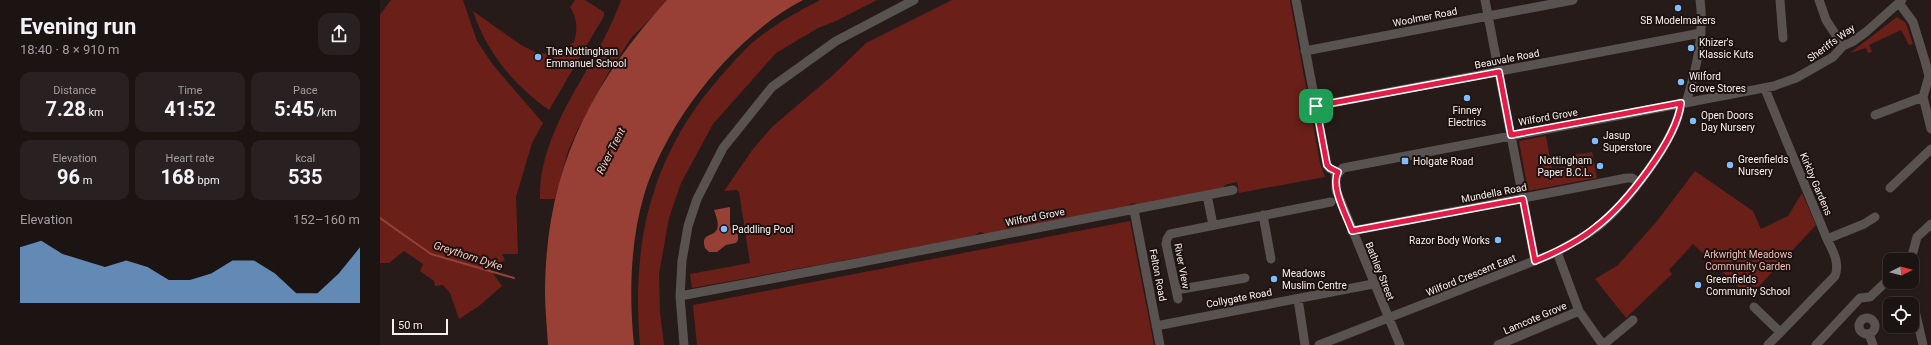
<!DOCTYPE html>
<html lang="en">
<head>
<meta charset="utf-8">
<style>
	:root { --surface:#1c1413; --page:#292121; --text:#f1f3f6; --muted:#a09ea0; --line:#3a3333; --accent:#81bdfa }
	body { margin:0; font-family:Roboto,sans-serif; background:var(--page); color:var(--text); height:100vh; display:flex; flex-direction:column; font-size:15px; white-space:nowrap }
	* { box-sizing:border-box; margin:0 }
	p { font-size:13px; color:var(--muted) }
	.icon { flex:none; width:22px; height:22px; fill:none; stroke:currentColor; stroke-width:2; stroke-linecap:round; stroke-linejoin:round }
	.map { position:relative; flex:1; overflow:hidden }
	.drawer { display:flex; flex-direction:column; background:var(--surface); width:380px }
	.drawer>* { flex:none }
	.needle { width:26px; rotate:84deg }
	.buttons { position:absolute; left:1503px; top:253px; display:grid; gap:8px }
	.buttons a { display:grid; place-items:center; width:36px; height:36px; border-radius:8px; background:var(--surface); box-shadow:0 1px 3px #0004,0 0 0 1px var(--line); font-size:20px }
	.scale { position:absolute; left:12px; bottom:10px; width:56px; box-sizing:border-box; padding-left:4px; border:2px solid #f8f0ee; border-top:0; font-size:11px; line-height:14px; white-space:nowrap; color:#f8f0ee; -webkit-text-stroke:3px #1d1210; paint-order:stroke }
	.pin { position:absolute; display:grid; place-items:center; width:34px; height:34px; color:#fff; margin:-17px; border-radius:8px; box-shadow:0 2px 6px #0006 }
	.round { display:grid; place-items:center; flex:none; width:42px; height:42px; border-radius:12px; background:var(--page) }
	.overview { display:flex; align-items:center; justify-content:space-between; height:68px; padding:0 20px }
	h1 { font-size:22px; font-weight:700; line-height:30px }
	.figures { display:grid; grid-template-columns:repeat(3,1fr); gap:6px; height:68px; padding:4px 20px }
	.figures div { display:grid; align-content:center; border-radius:10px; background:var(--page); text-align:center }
	.figures b { font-size:20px; font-weight:700 }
	.figures small { font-size:11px; font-weight:400 }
	.figures p { font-size:11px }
	.chart { height:112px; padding:8px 20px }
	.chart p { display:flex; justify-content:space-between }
	.chart svg { width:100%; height:72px; margin-top:4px; fill:var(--accent); opacity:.7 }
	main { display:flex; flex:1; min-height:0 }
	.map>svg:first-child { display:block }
</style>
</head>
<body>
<main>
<section class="drawer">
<div class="overview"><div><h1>Evening run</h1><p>18:40 · 8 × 910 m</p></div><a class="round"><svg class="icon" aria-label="share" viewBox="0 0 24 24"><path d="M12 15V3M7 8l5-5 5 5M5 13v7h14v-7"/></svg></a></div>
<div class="figures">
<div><p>Distance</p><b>7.28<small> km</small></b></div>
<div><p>Time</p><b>41:52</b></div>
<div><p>Pace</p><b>5:45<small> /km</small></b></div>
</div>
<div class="figures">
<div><p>Elevation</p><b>96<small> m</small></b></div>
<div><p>Heart rate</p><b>168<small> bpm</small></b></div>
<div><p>kcal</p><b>535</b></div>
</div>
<div class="chart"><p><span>Elevation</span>152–160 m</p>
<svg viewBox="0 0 160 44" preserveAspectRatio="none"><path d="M0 44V10L10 6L20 14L30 18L40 22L50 18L60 22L70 30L80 30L90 26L100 18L110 18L120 26L130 38L140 38L150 26L160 10V44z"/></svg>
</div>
</section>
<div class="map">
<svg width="1551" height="345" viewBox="0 0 1551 345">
	<rect width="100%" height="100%" fill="#261b19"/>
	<path fill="#6a1f19" d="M 11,0 L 83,0 L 97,41 L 113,65 L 163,123 L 152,143 L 136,197 L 138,254 L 122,254 L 125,260 L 110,269 L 122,286 L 99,306 L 79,319 L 70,293 L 63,285 L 55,286 L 54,281 L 40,271 L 43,264 L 24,251 L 9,263 L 0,263 L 0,15 Z
		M 195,0 L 205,0 L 224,12 L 224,16 L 169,110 C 134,85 106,52 93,11 L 141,45 L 159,54 L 184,51 L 183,50 L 194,42 C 198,29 197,18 190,7 Z
		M 241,0 L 289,0 L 252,37 L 227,75 L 198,129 L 188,151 L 175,199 L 160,199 C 159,125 218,67 241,0 Z
		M 440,0 L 497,0 L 456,21 L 438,28 L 396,53 L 333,124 L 301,183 L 289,218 L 279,274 L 280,313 L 284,345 L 260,345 C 251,242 271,156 340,77 C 352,64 364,49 378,38 C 397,23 419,11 440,0 Z
		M 572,0 L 910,0 L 940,163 L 945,177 L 859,193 L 857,182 L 845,185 L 843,189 L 760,205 L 752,203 L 747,208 L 607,234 L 600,232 L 593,237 L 312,288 L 310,274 L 370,263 L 359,192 L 356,190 L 344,191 L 373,149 L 393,126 L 452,76 L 486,43 Z
		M 1517,17 L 1526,23 L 1533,44 L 1529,45 L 1521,30 L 1489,45 L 1492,52 L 1488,53 L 1486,48 L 1470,53 Z
		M 1166,136 L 1172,169 L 1194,165 L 1192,155 L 1212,152 L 1217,178 L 1148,191 L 1139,141 Z
		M 1315,171 L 1373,211 L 1381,229 L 1408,216 L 1422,193 L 1436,225 L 1369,297 L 1313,244 L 1289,270 L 1292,274 L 1246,318 L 1215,279 L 1238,265 L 1277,221 Z
		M 750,221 L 774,345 L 317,345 L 313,305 Z"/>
	<path fill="#994036" d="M 287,0 L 423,0 C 354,36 287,120 264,195 C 250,243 249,296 254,345 L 168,345 C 167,327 165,309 165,291 C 166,172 208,87 287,0 Z
		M 350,207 L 350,227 L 358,235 L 358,240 L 356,243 L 346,245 L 337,252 L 329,252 L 325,248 C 318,226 348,245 334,210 Z"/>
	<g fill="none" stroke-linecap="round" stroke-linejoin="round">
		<path stroke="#994036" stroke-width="2" d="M 0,218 L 51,254 L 134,278"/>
		<path stroke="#585251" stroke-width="9" d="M 916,0 L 947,165 L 949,168 L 958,173
			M 1105,0 L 1155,261
			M 1400,0 L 1403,38
			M 1439,0 L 1446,20 L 1463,46
			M 1519,3 L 1533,22 L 1545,61 L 1549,76 L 1543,97 L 1551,129
			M 925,51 L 1193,0
			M 1385,89 L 1447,239 L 1484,224 L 1495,217
			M 1306,103 C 1316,69 1325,35 1320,0
			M 936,106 L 1321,33
			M 1495,115 L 1543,97
			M 1510,188 L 1551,149
			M 827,195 L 833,225
			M 754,210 L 780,345
			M 883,215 L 891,259
			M 972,231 L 1247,178 L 1252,178 L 1258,182
			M 1177,252 L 1199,311 L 1223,345
			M 1528,260 L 1532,256 L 1537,237 L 1551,224
			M 461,266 L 853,190
			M 796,290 L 865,278
			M 300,296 L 460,266
			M 798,299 L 786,244 L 787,239 L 790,234 L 951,202
			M 918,299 L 925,345
			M 1533,302 L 1543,345
			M 1374,307 L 1400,332
			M1479 326a8 8 0 1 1 16 0a8 8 0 1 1-16 0Z
			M 776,326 L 993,284
			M 1489,334 L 1493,345
			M 304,345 L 300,296 L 302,261 L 308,226 L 317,199 L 343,148 L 392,87 L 456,41 L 534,0
			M 939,345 L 1177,252 C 1190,244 1204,237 1216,228 C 1245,205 1297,140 1301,103
			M 1020,345 L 956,190 L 956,176 L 963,168 L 1394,86 L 1416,78 L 1453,57 L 1463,46 L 1472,42 L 1486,32 L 1522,0
			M 1118,345 L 1199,311
			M 1223,345 L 1253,320
			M 1388,345 L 1455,276 C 1460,263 1453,251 1447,239
			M 1436,345 L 1480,298 L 1490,297 L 1510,278"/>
	</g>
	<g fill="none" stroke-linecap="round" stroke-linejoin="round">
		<defs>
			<path id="route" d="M 1119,72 L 1131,135 L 1301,103 C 1297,140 1245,205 1216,227 C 1198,242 1177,252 1155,261 L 1143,199 L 972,231 C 967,216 950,187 958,172 L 950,168 L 947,165 L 936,106 Z"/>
		</defs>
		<use href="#route" stroke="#fff" stroke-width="8"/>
		<use href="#route" stroke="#e11d48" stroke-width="5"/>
	</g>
	<g fill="#81bdfa" stroke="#1d1210" stroke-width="1.5">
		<circle cx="1298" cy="8" r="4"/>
		<circle cx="1311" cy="48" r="4"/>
		<circle cx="158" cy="57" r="4"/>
		<circle cx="1301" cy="82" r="4"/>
		<circle cx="1087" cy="98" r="4"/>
		<circle cx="1313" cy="121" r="4"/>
		<circle cx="1215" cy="141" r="4"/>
		<rect x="1021" y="157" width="8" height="8" rx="2"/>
		<circle cx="1350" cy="165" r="4"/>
		<circle cx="1220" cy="166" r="4"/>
		<circle cx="344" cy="229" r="4"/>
		<circle cx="1118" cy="240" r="4"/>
		<circle cx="894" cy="279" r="4"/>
		<circle cx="1318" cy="285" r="4"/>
	</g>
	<g text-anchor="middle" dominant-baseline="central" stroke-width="4" stroke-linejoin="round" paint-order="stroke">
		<g font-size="10" fill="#f8f0ee" stroke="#1d1210">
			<text transform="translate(1045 17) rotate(-11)">Woolmer Road</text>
			<text transform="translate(1451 43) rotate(-36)">Sheriffs Way</text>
			<text transform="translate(1127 59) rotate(-11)">Beauvale Road</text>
			<text transform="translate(1168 117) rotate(-10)">Wilford Grove</text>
			<text transform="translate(1436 184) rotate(67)">Kirkby Gardens</text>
			<text transform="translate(1114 193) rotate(-11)">Mundella Road</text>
			<text transform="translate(655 217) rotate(-11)">Wilford Grove</text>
			<text transform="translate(802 266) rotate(79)">River View</text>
			<text transform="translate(1000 271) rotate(68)">Bathley Street</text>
			<text transform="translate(778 275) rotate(79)">Felton Road</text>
			<text transform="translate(1091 275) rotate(-22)">Wilford Crescent East</text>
			<text transform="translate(859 298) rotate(-11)">Collygate Road</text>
			<text transform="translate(1155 318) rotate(-23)">Lamcote Grove</text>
		</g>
		<g font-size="10" fill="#f8f0ee" stroke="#1d1210" text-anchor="start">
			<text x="1298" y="20" text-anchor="middle">SB Modelmakers</text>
			<text x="1319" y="42">Khizer's<tspan x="1319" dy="12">Klassic Kuts</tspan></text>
			<text x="166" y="51">The Nottingham<tspan x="166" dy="12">Emmanuel School</tspan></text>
			<text x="1309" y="76">Wilford<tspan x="1309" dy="12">Grove Stores</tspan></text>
			<text x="1087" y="110" text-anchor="middle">Finney<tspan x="1087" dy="12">Electrics</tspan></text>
			<text x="1321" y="115">Open Doors<tspan x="1321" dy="12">Day Nursery</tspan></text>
			<text x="1223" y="135">Jasup<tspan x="1223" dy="12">Superstore</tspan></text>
			<text x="1358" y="159">Greenfields<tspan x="1358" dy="12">Nursery</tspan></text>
			<text x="1212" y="160" text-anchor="end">Nottingham<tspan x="1212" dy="12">Paper B.C.L.</tspan></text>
			<text x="1033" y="161">Holgate Road</text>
			<text x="352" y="229">Paddling Pool</text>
			<text x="1110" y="240" text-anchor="end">Razor Body Works</text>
			<text x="902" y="273">Meadows<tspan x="902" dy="12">Muslim Centre</tspan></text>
			<text x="1326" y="279">Greenfields<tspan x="1326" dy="12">Community School</tspan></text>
		</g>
		<g font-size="10" fill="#efbcb4" stroke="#1d1210">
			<text x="1368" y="254">Arkwright Meadows<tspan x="1368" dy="12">Community Garden</tspan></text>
		</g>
		<g font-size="11" font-style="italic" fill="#f9c6be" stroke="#1d1210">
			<text transform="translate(231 151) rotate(-63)">River Trent</text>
			<text transform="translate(88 256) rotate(18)">Greythorn Dyke</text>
		</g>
	</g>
</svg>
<div class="buttons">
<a><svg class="needle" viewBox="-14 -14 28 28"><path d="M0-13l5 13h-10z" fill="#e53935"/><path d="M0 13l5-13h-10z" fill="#a09ea0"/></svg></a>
<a><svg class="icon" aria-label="locate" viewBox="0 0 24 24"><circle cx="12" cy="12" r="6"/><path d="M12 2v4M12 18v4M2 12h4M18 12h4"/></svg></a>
</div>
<div class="scale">50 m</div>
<div class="pin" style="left:936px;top:106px;background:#1e9e55"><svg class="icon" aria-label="arrive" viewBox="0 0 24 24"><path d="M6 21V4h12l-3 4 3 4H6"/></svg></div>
</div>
</main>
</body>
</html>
